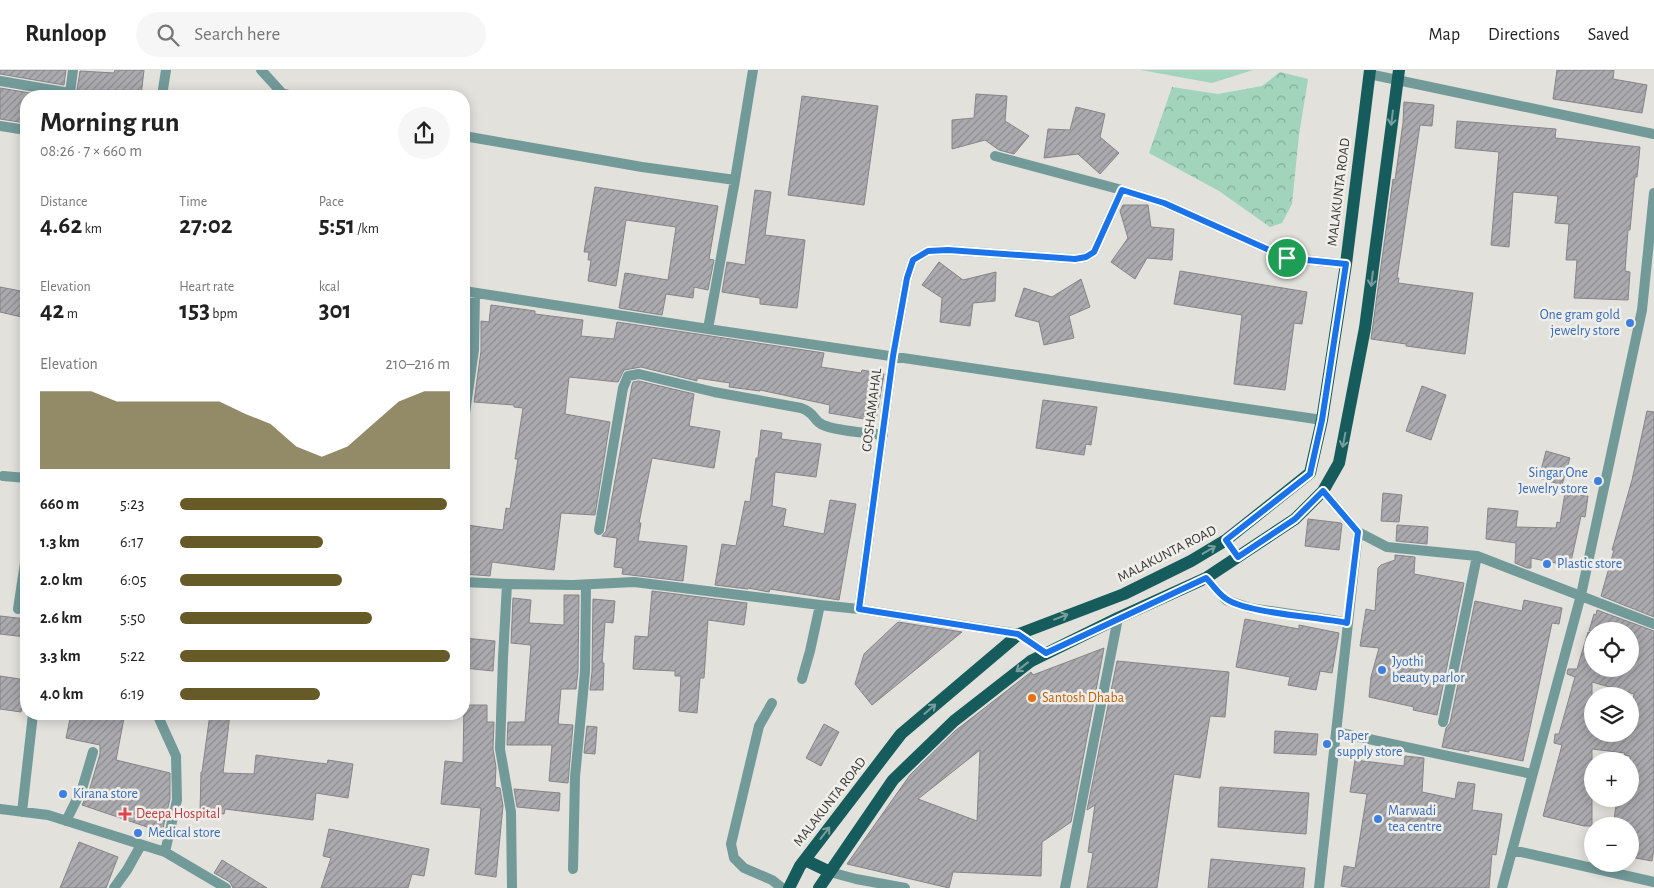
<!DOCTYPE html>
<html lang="en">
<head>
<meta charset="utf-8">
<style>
	:root { --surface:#fff; --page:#f6f6f6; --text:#222; --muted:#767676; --line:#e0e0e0; --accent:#665b28 }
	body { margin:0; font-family:"Alegreya Sans",sans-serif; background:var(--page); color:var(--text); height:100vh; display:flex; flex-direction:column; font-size:19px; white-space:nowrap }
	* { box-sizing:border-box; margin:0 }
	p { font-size:16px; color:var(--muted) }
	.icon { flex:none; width:28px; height:28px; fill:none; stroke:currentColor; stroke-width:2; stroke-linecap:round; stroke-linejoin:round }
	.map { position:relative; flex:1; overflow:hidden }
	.panel { position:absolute; left:20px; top:20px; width:450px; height:630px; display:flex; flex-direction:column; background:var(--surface); border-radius:20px; box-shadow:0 2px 12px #0003 }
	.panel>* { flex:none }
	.controls { position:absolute; left:1584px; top:552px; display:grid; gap:10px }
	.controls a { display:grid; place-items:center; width:55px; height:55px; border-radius:50%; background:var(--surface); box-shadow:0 2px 12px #0003; font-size:25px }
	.pin { position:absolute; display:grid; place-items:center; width:42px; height:42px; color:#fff; margin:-21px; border:2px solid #fff; border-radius:50%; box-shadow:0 1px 5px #0007 }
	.round { display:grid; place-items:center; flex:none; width:52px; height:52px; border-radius:26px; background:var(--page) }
	.headline { display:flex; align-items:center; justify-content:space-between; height:85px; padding:0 20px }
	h1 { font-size:28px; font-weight:700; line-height:38px }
	.metrics { display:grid; grid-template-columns:repeat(3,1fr); gap:8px; height:85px; padding:5px 20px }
	.metrics div { display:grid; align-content:center }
	.metrics b { font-size:25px; font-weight:700 }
	.metrics small { font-size:14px; font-weight:400 }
	.metrics p { font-size:14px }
	.chart { height:140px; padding:10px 20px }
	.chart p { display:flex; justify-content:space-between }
	.chart svg { width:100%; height:90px; margin-top:5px; fill:var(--accent); opacity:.7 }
	ul { padding:0 20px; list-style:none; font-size:16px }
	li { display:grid; grid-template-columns:80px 60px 1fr; align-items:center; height:38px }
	li i { height:12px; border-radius:6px; background:var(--accent) }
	header { display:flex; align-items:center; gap:30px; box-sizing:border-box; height:70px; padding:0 25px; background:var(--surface); border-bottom:1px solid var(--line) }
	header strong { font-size:24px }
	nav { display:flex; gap:28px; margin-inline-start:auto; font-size:18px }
	.search { width:350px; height:45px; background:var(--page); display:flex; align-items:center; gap:12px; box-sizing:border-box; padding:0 18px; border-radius:28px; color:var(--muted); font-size:19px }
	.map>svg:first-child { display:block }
</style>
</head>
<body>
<header>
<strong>Runloop</strong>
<div class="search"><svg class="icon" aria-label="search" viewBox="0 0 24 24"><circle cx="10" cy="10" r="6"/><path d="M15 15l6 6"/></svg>Search here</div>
<nav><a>Map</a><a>Directions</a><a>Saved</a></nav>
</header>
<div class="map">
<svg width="1654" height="818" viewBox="0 0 1654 818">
	<defs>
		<pattern id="park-crowns" width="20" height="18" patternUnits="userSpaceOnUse" patternTransform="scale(1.25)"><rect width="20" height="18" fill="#a1d4bb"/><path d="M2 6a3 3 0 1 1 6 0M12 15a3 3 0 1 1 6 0" fill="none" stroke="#84ad99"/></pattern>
		<pattern id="building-hatch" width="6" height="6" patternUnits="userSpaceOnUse" patternTransform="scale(1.25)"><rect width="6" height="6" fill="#ababaf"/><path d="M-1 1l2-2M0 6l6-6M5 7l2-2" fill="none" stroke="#8c8c8f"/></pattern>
	</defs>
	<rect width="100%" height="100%" fill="#e2e1dc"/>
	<path fill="url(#park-crowns)" d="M 1280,2 L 1308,9 L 1299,65 L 1292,134 L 1282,153 L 1270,157 L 1219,121 L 1149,83 L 1172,17 L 1218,24 L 1262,16 Z"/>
	<path fill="#a1d4bb" d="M 1141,0 L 1253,0 L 1212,13 Z"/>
	<path fill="url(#building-hatch)" stroke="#858489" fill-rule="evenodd" d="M 0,0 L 66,0 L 64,15 L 0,4 Z
		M 115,0 L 144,0 L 141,26 L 76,26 L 80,1 L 114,3 Z
		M 1557,0 L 1614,0 L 1613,9 L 1647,15 L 1642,43 L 1553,29 Z
		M 0,18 L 48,26 L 26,26 L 26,53 L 0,49 Z
		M 976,24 L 1007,26 L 1005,51 L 1029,66 L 1014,84 L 999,80 L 985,70 L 952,79 L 952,50 L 974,48 Z
		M 802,26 L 878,36 L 864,135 L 788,125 Z
		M 1404,32 L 1434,35 L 1432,56 L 1420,55 L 1397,208 L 1399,208 L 1398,213 L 1473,223 L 1465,284 L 1406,276 L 1406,274 L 1371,269 L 1393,109 L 1395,110 L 1403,53 Z
		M 1076,37 L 1105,44 L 1100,67 L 1119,83 L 1100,104 L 1078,84 L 1044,88 L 1048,59 L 1070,60 Z
		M 1457,51 L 1556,59 L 1555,68 L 1640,77 L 1637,107 L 1635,107 L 1630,160 L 1628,160 L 1625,201 L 1630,202 L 1628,230 L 1574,228 L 1577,190 L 1566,190 L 1569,154 L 1555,153 L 1558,126 L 1513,122 L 1509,177 L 1491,175 L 1499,82 L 1455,78 Z
		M 595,117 L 718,136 L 709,189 L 714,190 L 708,220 L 694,217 L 693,228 L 666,224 L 662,245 L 619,238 L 625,203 L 668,210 L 676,157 L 626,150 L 616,216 L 588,211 L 591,190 L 588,190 L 589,182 L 584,182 Z
		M 755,120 L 771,122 L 765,165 L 805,170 L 797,238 L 760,234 L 760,228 L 722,222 L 727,192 L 745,195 Z
		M 1123,135 L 1148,135 L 1151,157 L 1174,159 L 1172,190 L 1147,188 L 1135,209 L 1111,192 L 1128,168 L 1120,141 Z
		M 939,192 L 963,210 L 996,202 L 995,231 L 973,233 L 970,256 L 940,252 L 942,228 L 922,215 Z
		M 1180,201 L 1307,222 L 1302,254 L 1294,253 L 1285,320 L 1234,314 L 1242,245 L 1174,234 Z
		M 1081,209 L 1090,237 L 1069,246 L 1074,268 L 1044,275 L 1039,252 L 1015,246 L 1024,218 L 1052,227 Z
		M 0,217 L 26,222 L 26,248 L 0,242 Z
		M 491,235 L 535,241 L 535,244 L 583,250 L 581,266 L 614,269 L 617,252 L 824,283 L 821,297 L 861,303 L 862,300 L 884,304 L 876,351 L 829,343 L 830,335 L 760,320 L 760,321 L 729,317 L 730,313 L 697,308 L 697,311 L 641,297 L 624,300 L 618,312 L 569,307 L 565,344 L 610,352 L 595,445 L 561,443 L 554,500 L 492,492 L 490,506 L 464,504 L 464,482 L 467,455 L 503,460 L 506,438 L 510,439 L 518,389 L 515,389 L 523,338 L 514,337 L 514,335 L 474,332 L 481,281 L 481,251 L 489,252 Z
		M 639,311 L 694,324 L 689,356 L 720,361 L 714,398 L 652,388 L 639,453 L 641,453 L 638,471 L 687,476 L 683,511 L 622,504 L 623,498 L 614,497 L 617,468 L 602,466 L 606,461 L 632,315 L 633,312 Z
		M 1422,316 L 1446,325 L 1431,370 L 1406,361 Z
		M 1043,330 L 1097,337 L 1091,375 L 1086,374 L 1084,385 L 1036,378 Z
		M 1647,341 L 1654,342 L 1654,547 L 1601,526 L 1614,480 L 1612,480 L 1632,410 Z
		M 761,360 L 782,363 L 781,369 L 821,374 L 816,407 L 775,402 L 772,436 L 786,439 L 783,456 L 824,464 L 830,430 L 856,434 L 839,530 L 770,519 L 769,522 L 748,518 L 748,519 L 715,515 L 722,474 L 736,476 L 745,431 L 750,432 L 756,388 L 758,388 Z
		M 1546,381 L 1570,388 L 1562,415 L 1539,408 Z
		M 1383,423 L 1402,425 L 1399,452 L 1381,451 Z
		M 1565,423 L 1588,426 L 1585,447 L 1581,446 L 1570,496 L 1531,488 L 1531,498 L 1527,498 L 1515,493 L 1516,473 L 1486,469 L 1488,438 L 1518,441 L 1516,457 L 1556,458 L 1557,452 L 1560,453 Z
		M 1308,449 L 1341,453 L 1342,454 L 1339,480 L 1305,476 Z
		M 1397,455 L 1428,457 L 1427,474 L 1396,471 Z
		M 1395,485 L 1415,487 L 1414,504 L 1464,513 L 1437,645 L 1413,640 L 1414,637 L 1369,627 L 1371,607 L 1379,578 L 1360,576 L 1366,539 L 1375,541 L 1378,498 L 1381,495 L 1395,490 Z
		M 652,521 L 747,533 L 744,555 L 708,550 L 704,608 L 700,608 L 697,643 L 679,641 L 681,606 L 675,606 L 675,601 L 633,599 L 635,566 L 648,567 Z
		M 564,525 L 579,525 L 578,602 L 576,619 L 561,619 L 558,654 L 573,655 L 568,713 L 549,711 L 552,675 L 507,675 L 508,652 L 525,652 L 531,575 L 511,573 L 513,528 L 531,530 L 529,553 L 564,555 Z
		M 593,529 L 615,531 L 613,553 L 605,552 L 602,593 L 604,593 L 603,620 L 590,620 L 592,602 Z
		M 1524,530 L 1562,538 L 1559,554 L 1552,553 L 1523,691 L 1469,680 L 1469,682 L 1442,677 L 1446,658 L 1450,653 L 1475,531 L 1522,541 Z
		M 1597,540 L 1654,561 L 1654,779 L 1652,791 L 1630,787 L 1630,756 L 1613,756 L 1617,729 L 1630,729 L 1630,686 L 1624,685 L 1625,683 L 1592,679 L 1592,756 L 1584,756 L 1543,746 L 1562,675 L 1554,673 L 1555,664 L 1559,664 L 1575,607 L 1567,604 L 1568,599 L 1577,599 L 1588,562 L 1592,563 L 1592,599 L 1630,599 L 1630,561 L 1589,561 L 1594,544 L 1596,545 ZM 1592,612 L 1634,624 L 1630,651 L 1630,664 L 1592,664 Z
		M 0,546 L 26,549 L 26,567 L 0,564 Z
		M 1245,549 L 1299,559 L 1299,555 L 1339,563 L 1332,603 L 1320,601 L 1316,620 L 1288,615 L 1290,607 L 1236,597 Z
		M 898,552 L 962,562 L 872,635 L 855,614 L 864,584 Z
		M 464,568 L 495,571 L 493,601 L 464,598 Z
		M 1104,578 L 1071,752 L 1042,772 L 1041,806 L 953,802 L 949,818 L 847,794 L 910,705 L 955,661 L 1031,602 L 1033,605 ZM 980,680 L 977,751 L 918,729 Z
		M 1117,591 L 1229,602 L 1225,647 L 1210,646 L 1200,708 L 1174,704 L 1157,818 L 1087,818 L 1093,783 L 1088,782 L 1095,735 L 1087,740 Z
		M 0,606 L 26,610 L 21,642 L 0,639 Z
		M 464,635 L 487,635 L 487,652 L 494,652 L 493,679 L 496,697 L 495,717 L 500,718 L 503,736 L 496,807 L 475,804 L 481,738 L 441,734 L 445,691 L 463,693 Z
		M 71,644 L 102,644 L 124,648 L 116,690 L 170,703 L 170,729 L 162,762 L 82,735 L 89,721 L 100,684 L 100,675 L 66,668 Z
		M 210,644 L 230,644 L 223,703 L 254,704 L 256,685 L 327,694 L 328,690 L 353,694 L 348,728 L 316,723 L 313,750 L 225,739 L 224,744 L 200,742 L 201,702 L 202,702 Z
		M 824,654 L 839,662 L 821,696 L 806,688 Z
		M 587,656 L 597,657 L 595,684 L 584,683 Z
		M 1275,661 L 1318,664 L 1316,685 L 1274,683 Z
		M 1405,686 L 1424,688 L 1422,722 L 1455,729 L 1458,712 L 1475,714 L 1472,740 L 1502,744 L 1496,785 L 1492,784 L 1489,818 L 1353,818 L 1341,816 L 1344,796 L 1355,798 L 1367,724 L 1350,722 L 1355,690 L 1404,696 Z
		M 1220,717 L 1309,723 L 1306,764 L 1218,757 Z
		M 514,719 L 560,723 L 559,741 L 517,737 Z
		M 329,759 L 429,779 L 424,806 L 412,804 L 408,818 L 321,818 L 331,788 L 323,786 Z
		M 79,772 L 118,787 L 106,818 L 60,818 Z
		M 1211,789 L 1305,798 L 1303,818 L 1208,818 Z
		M 222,790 L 267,818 L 233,818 L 230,812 L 214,803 Z"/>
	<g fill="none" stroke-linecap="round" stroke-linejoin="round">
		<path stroke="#729a99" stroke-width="10" d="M 261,0 L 282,23 L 292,26
			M 1369,4 L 1654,64
			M 0,11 L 70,23 L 73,0
			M 162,26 L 166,0
			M 0,56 L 26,60
			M 464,66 L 642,97 L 735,110
			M 995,86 L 1122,120 L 1164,133 L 1287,188 L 1346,194
			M 464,221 L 708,259 L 1322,350
			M 708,259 L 735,110 L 753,0
			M 464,350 L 474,280 L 475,223
			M 3,406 L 26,408
			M 1323,421 L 1358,462 L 1387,477 L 1477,486 L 1654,554
			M 599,460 L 623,318 L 628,306 L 639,304 L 714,322 L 801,338 C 816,343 813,351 823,355 C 840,362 865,362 883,365
			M 1206,508 L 1226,530 L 1250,538 L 1332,550 L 1347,553
			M 464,512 L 507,514 L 573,515 L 634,512 L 820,535 L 859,539 L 1019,564 L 1046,583
			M 507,514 L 503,588 L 500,679 L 511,742 L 512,818
			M 18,539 L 26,486
			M 859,539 L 893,286 L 907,208 L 913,190 L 928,181 L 948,180 L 1075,189 L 1086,187 L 1094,182 L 1122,120
			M 802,609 L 810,581 L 820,535
			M 772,633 L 759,656 L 731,774 L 734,788 L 744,798 L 772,810 L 782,818
			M 157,644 L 176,686 L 177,730 L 165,782
			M 1443,652 L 1477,486
			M 1336,662 L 1532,704
			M 0,739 L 48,745 L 165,782 L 226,818
			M 22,742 L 33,644
			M 66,751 L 82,719 L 93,682
			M 1512,780 L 1654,812
			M 573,799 L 575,707 L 585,602 L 586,515
			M 830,802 L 856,809 L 905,818
			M 114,818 L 127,800 L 141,775
			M 1065,818 L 1118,548
			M 1319,818 L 1358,462
			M 1502,818 L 1581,525 L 1642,240 L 1654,123"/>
		<path stroke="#165c5c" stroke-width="12" d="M 805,790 L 830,802
			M 789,818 L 800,796 L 901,664 L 1019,564 L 1124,524 L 1191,491 L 1226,470 L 1310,403 L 1322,350 L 1346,194 L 1370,0
			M 819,818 L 893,710 L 954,651 L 1031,591 L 1118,548 L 1206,508 L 1295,449 L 1323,421 L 1339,393 L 1365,258 L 1399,0"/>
	</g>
	<defs><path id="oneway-shaft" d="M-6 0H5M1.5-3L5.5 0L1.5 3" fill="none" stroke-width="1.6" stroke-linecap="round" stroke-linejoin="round" transform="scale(1.25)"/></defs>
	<g stroke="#789e9b">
		<use href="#oneway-shaft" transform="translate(1392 48) rotate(97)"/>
		<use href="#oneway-shaft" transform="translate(1372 209) rotate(97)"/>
		<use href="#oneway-shaft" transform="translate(1344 370) rotate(101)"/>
		<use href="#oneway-shaft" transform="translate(1209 480) rotate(-31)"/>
		<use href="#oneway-shaft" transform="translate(1061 547) rotate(-21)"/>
		<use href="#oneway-shaft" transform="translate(1022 597) rotate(142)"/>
		<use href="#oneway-shaft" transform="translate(930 639) rotate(-41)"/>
		<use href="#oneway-shaft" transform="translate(825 763) rotate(-52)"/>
	</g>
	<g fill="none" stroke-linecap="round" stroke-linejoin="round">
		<defs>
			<path id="route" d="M 1122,120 L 1164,133 L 1287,188 L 1346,194 L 1322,350 L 1310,404 L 1226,470 L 1238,487 L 1295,449 L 1323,421 L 1358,462 L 1347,553 C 1320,547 1243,543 1225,528 C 1218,523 1213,515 1206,508 L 1046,583 L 1018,564 L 859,539 L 893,286 L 907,208 L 913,190 L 928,181 L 948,180 L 1075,189 L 1086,187 L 1094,182 Z"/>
		</defs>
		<use href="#route" stroke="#fff" stroke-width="10"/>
		<use href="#route" stroke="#1a73e8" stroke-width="6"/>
	</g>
	<g fill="#3f7fe0" stroke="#efeee9" stroke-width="2">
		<circle cx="1630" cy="253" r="5"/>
		<circle cx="1598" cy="411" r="5"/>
		<circle cx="1547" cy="494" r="5"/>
		<circle cx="1382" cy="600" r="5"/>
		<circle cx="1327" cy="674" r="5"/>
		<circle cx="63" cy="724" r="5"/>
		<circle cx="1378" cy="749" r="5"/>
		<circle cx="138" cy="763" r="5"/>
	</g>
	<circle fill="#e8710a" stroke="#efeee9" stroke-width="2" cx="1032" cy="628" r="5"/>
	<path fill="#e0444e" stroke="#efeee9" stroke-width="2" d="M122.5 736.5h5v5h5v5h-5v5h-5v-5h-5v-5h5z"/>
	<g text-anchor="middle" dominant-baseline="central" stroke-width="5" stroke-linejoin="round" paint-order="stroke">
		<g font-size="14" fill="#383836" stroke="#efeee9">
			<text transform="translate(1339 122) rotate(-83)">MALAKUNTA ROAD</text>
			<text transform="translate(872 340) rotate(-83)">GOSHAMAHAL</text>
			<text transform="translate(1167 484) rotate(-27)">MALAKUNTA ROAD</text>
			<text transform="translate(830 732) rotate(-52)">MALAKUNTA ROAD</text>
		</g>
		<g font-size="14" fill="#366cbe" stroke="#efeee9" text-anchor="start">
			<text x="1620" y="245" text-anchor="end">One gram gold<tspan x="1620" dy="16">jewelry store</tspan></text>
			<text x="1588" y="403" text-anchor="end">Singar One<tspan x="1588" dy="16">Jewelry store</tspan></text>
			<text x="1557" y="494">Plastic store</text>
			<text x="1392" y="592">Jyothi<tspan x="1392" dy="16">beauty parlor</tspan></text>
			<text x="1337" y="666">Paper<tspan x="1337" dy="16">supply store</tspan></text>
			<text x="73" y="724">Kirana store</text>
			<text x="1388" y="741">Marwadi<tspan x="1388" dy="16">tea centre</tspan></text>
			<text x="148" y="763">Medical store</text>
		</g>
		<g font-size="14" fill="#c56008" stroke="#efeee9" text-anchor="start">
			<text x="1042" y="628">Santosh Dhaba</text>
		</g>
		<g font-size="14" fill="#be3a42" stroke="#efeee9" text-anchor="start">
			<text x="136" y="744">Deepa Hospital</text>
		</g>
	</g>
</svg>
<div class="controls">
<a><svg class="icon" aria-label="locate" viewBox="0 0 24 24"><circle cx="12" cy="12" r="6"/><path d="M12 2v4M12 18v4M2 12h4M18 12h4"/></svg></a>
<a><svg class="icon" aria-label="layers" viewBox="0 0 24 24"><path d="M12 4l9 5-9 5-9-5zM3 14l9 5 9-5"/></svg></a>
<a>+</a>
<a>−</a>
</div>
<div class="pin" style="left:1287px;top:188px;background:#1e9e55"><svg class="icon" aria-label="arrive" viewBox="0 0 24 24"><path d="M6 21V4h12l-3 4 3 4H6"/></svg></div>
<section class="panel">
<div class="headline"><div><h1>Morning run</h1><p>08:26 · 7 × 660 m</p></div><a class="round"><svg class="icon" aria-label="share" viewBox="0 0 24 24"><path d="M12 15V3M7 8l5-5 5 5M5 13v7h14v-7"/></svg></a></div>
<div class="metrics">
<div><p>Distance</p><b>4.62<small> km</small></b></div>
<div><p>Time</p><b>27:02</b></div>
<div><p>Pace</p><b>5:51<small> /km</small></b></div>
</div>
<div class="metrics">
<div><p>Elevation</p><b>42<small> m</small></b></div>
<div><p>Heart rate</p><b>153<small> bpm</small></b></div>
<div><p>kcal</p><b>301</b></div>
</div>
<div class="chart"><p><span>Elevation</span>210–216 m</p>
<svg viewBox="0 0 160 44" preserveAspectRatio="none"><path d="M0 44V6L10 6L20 6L30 11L40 11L50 11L60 11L70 11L80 17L90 22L100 33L110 38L120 33L130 22L140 11L150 6L160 6V44z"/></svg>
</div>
<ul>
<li><b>660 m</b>5:23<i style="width:99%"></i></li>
<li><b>1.3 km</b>6:17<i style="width:53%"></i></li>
<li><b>2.0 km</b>6:05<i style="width:60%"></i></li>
<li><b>2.6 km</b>5:50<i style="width:71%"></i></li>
<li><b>3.3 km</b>5:22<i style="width:100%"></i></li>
<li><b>4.0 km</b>6:19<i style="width:52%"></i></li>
</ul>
</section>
</div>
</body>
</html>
